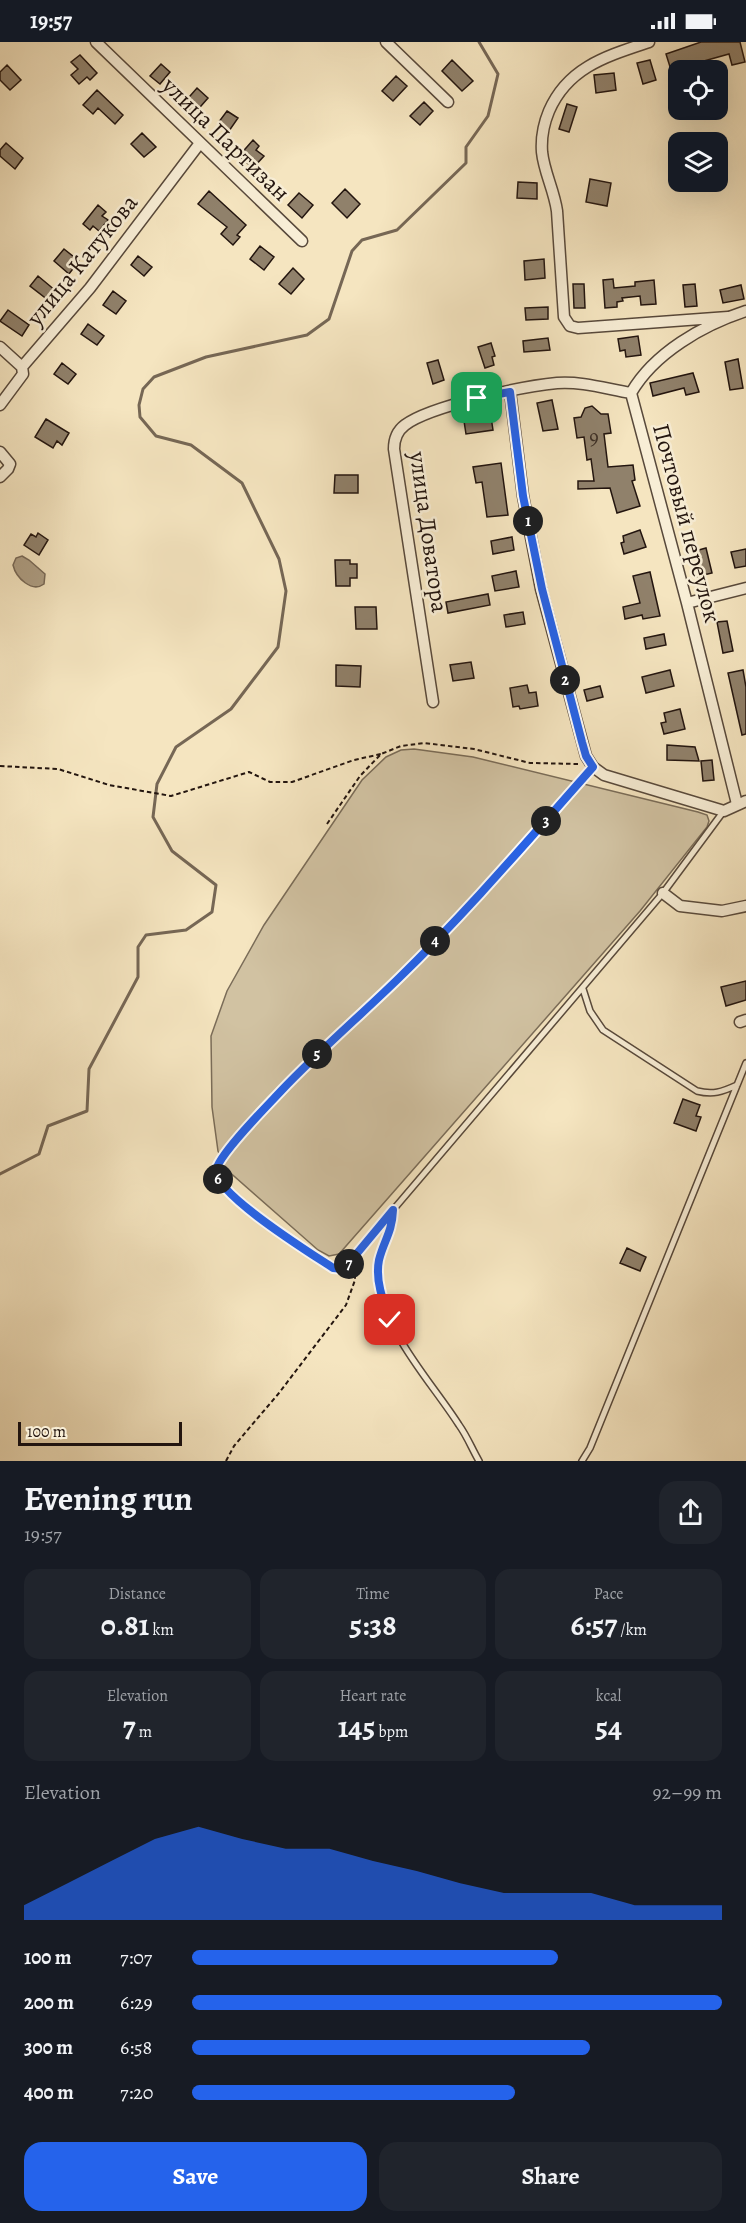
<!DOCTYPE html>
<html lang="en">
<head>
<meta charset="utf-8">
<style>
	:root { --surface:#171b24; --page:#20242c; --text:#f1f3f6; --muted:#9ea1a6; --accent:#2563eb }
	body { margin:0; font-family:Alegreya,serif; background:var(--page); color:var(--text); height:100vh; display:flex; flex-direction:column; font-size:22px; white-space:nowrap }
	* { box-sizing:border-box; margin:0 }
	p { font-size:20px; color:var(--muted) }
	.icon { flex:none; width:33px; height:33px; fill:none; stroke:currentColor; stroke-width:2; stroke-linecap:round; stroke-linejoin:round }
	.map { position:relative; height:1419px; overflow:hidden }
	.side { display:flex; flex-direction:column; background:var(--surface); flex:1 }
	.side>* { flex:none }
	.tools { position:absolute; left:668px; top:18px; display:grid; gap:12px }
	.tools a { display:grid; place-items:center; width:60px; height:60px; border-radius:12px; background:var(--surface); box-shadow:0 6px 24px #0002; font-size:30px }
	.scale { position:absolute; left:18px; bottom:15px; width:164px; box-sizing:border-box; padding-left:6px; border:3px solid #23150f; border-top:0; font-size:16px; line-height:21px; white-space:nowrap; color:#23150f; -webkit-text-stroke:4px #f8eed6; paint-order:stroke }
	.pin { position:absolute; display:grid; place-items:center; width:51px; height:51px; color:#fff; margin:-26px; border-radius:12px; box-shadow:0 3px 9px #0006 }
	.km { position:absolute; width:30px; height:30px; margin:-15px; border-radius:50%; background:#222; color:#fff; font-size:16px; line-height:30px; text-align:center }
	.round { display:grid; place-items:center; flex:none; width:63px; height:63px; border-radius:18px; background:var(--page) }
	.head { display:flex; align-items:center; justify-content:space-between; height:102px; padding:0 24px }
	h1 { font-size:33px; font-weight:600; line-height:45px }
	.stats { display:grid; grid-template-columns:repeat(3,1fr); gap:9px; height:102px; padding:6px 24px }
	.stats div { display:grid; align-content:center; border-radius:15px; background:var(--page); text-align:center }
	.stats b { font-size:30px; font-weight:600 }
	.stats small { font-size:16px; font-weight:400 }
	.stats p { font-size:16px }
	.chart { height:168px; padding:12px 24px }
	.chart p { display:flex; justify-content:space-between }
	.chart svg { width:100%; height:108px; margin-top:6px; fill:var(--accent); opacity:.7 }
	.cta { display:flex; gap:12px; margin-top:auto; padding:12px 24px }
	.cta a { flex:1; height:69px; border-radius:18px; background:var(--accent); color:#fff; font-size:24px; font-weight:600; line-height:69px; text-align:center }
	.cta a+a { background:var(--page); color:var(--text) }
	ul { padding:0 24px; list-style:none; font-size:20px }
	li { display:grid; grid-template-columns:96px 72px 1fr; align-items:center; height:45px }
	li i { height:15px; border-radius:8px; background:var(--accent) }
	.status { display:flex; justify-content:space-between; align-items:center; height:42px; padding:0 30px; background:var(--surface); direction:ltr }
	.status svg { height:16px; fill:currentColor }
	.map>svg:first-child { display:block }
</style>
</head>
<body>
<div class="status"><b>19:57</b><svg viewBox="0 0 49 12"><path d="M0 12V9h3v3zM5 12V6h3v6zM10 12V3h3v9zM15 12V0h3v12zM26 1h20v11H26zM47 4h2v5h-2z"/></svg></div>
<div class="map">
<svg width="746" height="1419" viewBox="0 0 746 1419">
	<rect width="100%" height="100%" fill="#f5e5c0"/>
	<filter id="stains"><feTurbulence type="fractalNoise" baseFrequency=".00333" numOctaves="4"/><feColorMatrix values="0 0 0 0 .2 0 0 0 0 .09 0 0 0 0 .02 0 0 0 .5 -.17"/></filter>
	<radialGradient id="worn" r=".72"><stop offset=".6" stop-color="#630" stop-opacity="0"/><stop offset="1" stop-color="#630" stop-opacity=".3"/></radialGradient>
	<path fill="#d1c2a2" stroke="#7a6c58" stroke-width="1.5" d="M 414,707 L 473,715 L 698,770 L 707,773 L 709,779 L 707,785 L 640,869 L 339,1212 L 329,1214 L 318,1208 L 226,1127 L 218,1109 L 212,1065 L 211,994 L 227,949 L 264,883 L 362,738 L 386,715 L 401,708 Z"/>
	<path fill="#ae9e84" stroke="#766755" stroke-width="1.5" d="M 22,514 L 29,518 L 45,532 L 44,542 C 32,551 16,536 13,523 L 16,516 Z"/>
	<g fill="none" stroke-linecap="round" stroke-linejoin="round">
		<path stroke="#766755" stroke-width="3" d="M 0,1132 L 39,1112 L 48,1084 L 87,1069 L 89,1027 L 138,935 L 138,905 L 146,893 L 186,888 L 212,870 L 216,843 L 172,809 L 153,775 L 157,742 L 176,705 L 231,667 L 278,605 L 286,549 L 279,517 L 242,441 L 191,403 L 156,394 L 140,375 L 139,363 L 143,347 L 154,335 L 206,315 L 307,293 L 329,277 L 352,209 L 362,198 L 397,188 L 466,121 L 466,105 L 488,74 L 498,32 L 479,0"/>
	</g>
	<path fill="#90816b" stroke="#23150f" stroke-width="1.5" d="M 701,0 L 740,0 L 745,20 L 732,23 L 729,12 L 686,24 L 687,28 L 671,28 L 666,12 Z
		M 80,13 L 97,31 L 90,38 L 87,35 L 79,42 L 71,33 L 78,27 L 71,20 Z
		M 452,18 L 473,39 L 462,49 L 442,29 Z
		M 650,18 L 656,38 L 643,42 L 637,21 Z
		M 161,22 L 170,30 L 160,42 L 150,34 Z
		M 7,23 L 21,38 L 10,48 L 0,38 L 0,30 Z
		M 614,31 L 616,48 L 596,51 L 594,33 Z
		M 396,34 L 407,44 L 393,59 L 382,49 Z
		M 197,46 L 208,56 L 194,72 L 183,62 Z
		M 97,48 L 123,73 L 115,82 L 98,66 L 93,72 L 83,63 Z
		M 424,60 L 433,69 L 420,83 L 410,74 Z
		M 567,62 L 577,65 L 569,90 L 559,87 Z
		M 227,69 L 238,76 L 229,89 L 218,81 Z
		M 142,91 L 156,105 L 144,115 L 131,102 Z
		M 253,98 L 259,104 L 256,108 L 264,114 L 253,126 L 239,114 Z
		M 6,101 L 23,116 L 15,127 L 0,114 L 0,108 Z
		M 590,137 L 611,141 L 607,164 L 586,160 Z
		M 518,140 L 537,141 L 537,157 L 517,156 Z
		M 345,147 L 360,162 L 347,176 L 332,161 Z
		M 209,149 L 246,183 L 237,193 L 240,195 L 233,203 L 221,192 L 227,185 L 198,162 Z
		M 299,151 L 313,163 L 302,176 L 288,163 Z
		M 98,163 L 106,170 L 102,174 L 108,178 L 99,189 L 93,184 L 90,188 L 83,182 Z
		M 260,204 L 274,215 L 264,228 L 250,217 Z
		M 64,207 L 79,219 L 69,232 L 54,219 Z
		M 138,214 L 152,225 L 144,234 L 131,223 Z
		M 544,217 L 545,236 L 525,238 L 524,219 Z
		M 293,226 L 304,237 L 291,252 L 279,242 Z
		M 38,234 L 56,249 L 48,258 L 30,244 Z
		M 613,237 L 614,246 L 635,244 L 635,240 L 654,238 L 656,262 L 641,263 L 640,254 L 622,256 L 623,259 L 617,260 L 617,265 L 605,266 L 603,238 Z
		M 573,242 L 584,242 L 585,266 L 574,266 Z
		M 695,242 L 697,264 L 685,265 L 683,243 Z
		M 741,243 L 744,257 L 723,261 L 720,248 Z
		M 113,249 L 126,259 L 116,272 L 103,263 Z
		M 548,265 L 548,277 L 526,278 L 525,266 Z
		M 8,268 L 29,283 L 22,294 L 0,279 Z
		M 88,282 L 104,294 L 97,303 L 81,292 Z
		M 638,294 L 641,313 L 626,315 L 625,308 L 620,309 L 618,297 Z
		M 548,296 L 550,308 L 524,310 L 523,299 Z
		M 491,301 L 495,314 L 492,315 L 494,323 L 485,326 L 478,305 Z
		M 738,317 L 743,346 L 730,348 L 725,320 Z
		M 438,318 L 444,338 L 433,342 L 427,321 Z
		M 62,321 L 76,332 L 68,342 L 54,332 Z
		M 693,331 L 699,350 L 686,353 L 684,346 L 653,354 L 650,341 Z
		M 552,358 L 558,387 L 543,389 L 537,361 Z
		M 592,364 L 601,372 L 608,372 L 611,391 L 604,392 L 608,425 L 633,423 L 635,438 L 632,439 L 640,464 L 617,471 L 610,446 L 578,447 L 578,439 L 594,439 L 591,417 L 587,418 L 584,395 L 577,396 L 574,376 L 581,375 L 585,366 Z
		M 491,375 L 493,388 L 466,392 L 464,379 Z
		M 46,377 L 69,391 L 62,403 L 57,399 L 53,406 L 35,395 Z
		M 501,421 L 508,473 L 487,475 L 482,440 L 476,441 L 473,425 Z
		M 335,433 L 358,433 L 358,451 L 334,451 Z
		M 640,488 L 646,505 L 624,512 L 621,501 L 624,500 L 623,494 Z
		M 38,491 L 48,498 L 39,513 L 24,503 L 31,492 L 36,495 Z
		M 512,495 L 514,508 L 493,512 L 491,499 Z
		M 706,506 L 712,531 L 695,535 L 692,522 L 698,521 L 695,509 Z
		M 746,507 L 746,524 L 735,526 L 731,510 Z
		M 335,518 L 350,518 L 350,522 L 357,522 L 357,536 L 350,536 L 350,544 L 336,544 Z
		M 516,529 L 519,545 L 495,549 L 492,534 Z
		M 650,530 L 660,574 L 643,577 L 642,573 L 625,577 L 623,565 L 640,561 L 633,534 Z
		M 488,552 L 490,563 L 448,571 L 446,560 Z
		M 355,565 L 376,565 L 377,587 L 356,587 Z
		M 523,570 L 525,582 L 506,585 L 504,573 Z
		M 727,579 L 733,609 L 723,611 L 717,580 Z
		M 664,592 L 666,603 L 646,607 L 644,596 Z
		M 471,620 L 474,636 L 453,639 L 450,623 Z
		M 336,623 L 361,624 L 360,645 L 336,644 Z
		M 670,628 L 674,644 L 646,651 L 642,635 Z
		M 743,628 L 746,645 L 746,692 L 742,693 L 728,631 Z
		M 527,643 L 529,651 L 536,650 L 538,664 L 520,667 L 519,664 L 513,665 L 510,646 Z
		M 600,644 L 603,655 L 587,659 L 584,648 Z
		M 680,667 L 685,687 L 664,692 L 661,681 L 666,680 L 664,671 Z
		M 667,703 L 695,705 L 699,719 L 667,718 Z
		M 712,718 L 714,738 L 703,739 L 701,719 Z
		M 746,939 L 746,958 L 726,964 L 721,945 Z
		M 683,1057 L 700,1063 L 696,1074 L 701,1075 L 696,1089 L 674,1081 Z
		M 627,1206 L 646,1215 L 640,1229 L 620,1221 Z"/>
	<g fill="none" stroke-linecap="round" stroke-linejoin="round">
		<defs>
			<path id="lane" d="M 593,725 C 531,796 468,866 401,934 C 340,995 271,1049 219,1120 L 216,1128 L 218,1136 L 225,1146 L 264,1179 L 333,1226 L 344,1227 L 393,1168 L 663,851 L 723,770
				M 583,947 L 590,969 L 603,988 L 697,1049 C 713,1053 722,1050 737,1043
				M 393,1169 C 392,1192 377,1212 379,1235 C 382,1289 431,1339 459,1383 C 467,1394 472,1407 479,1419
				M 582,1419 L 590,1406 L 746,1021"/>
			<path id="street" d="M 96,0 L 302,199
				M 386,0 L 448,60
				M 649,0 C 607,14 568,25 549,69 C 544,81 541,96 542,110 C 544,130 554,148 557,169 L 564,275 L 570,284 L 578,286 L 728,275
				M 0,305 L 22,325
				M 510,349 L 523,454 L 541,547 L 586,714 L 593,725 L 604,733 L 724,769 L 746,759
				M 631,351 L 687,561 L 737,762
				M 631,351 C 654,311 703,283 746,269
				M 0,363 L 23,332 L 22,325 L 90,246 L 200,101
				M 0,410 L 10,422 L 8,427 L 0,435
				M 687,561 L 746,546
				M 433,660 L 394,407 C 394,397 397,389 405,383 C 430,364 524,344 557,341 C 581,339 607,347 631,351
				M 663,851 L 680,864 L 722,869 L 746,864
				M 740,980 L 746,978"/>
		</defs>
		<use href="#lane" stroke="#58493b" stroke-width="8"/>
		<use href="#street" stroke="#58493b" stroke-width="13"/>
		<path stroke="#23150f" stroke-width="2" stroke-dasharray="4.5 3" stroke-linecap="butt" d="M 0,724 L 58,727 L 109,743 L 171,754 L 249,730 L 270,740 L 292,740 L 354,718 L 381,712
			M 327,782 L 360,734 L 381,712 L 401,704 L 424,701 L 474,707 L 530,721 L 579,722
			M 226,1419 L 234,1404 L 279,1351 L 346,1263 L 355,1238 L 355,1228"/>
		<use href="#lane" stroke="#f8eed6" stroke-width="5"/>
		<use href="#street" stroke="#f8eed6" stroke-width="10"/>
	</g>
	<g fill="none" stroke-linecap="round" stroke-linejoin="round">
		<defs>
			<path id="route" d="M 390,1278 C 383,1259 375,1238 379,1218 C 384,1198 392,1191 393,1168 L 344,1227 L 333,1226 C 312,1212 216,1153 216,1129 C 217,1114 269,1062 281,1049 C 319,1009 360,974 399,936 C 468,869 530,796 593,725 L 586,714 L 582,700 L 542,547 L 523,454 L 510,350 L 477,356"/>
		</defs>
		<use href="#route" stroke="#fff" stroke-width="12"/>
		<use href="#route" stroke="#2563eb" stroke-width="8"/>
	</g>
	<g text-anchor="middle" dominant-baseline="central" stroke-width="5" stroke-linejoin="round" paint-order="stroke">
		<g font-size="21" fill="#3e3026">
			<text x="594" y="395">9</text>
		</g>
		<g font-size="24" fill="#23150f" stroke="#f8eed6">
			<text transform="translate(226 97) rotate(44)">улица Партизан</text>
			<text transform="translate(82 218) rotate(-51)">улица Катукова</text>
			<text transform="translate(687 481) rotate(75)">Почтовый переулок</text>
			<text transform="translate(429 490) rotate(82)">улица Доватора</text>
		</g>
	</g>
	<rect width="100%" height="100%" filter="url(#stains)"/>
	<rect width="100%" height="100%" fill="url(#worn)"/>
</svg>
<div class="tools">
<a><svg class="icon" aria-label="locate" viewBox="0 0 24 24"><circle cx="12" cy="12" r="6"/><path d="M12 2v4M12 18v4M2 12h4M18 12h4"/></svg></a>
<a><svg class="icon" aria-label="layers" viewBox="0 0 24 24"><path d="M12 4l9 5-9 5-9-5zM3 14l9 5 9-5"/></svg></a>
</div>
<div class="scale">100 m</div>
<div class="pin" style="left:477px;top:356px;background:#1e9e55"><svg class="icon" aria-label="arrive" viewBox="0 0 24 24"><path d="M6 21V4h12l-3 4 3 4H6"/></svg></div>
<div class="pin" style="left:390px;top:1278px;background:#d93025"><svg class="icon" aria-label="check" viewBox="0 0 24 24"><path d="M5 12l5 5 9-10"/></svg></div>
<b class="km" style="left:528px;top:479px">1</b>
<b class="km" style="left:565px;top:638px">2</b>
<b class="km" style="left:546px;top:779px">3</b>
<b class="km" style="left:435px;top:899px">4</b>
<b class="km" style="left:317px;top:1012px">5</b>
<b class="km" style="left:218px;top:1137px">6</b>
<b class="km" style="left:349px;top:1222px">7</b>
</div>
<section class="side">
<div class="head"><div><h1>Evening run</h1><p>19:57</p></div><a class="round"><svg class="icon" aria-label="share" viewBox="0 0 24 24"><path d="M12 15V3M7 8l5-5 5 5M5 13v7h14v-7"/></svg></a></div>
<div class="stats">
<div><p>Distance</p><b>0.81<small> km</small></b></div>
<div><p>Time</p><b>5:38</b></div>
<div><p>Pace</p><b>6:57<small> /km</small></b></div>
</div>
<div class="stats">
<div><p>Elevation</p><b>7<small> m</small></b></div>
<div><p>Heart rate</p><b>145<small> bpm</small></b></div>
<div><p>kcal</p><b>54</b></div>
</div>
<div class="chart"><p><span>Elevation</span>92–99 m</p>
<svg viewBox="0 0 160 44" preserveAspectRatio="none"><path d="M0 44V38L10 29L20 20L30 11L40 6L50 11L60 15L70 15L80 20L90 24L100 29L110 33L120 33L130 33L140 38L150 38L160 38V44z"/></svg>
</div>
<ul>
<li><b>100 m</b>7:07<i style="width:69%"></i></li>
<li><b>200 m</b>6:29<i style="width:100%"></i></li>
<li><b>300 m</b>6:58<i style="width:75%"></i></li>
<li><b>400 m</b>7:20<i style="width:61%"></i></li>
</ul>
<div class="cta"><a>Save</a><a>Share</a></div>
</section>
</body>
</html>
